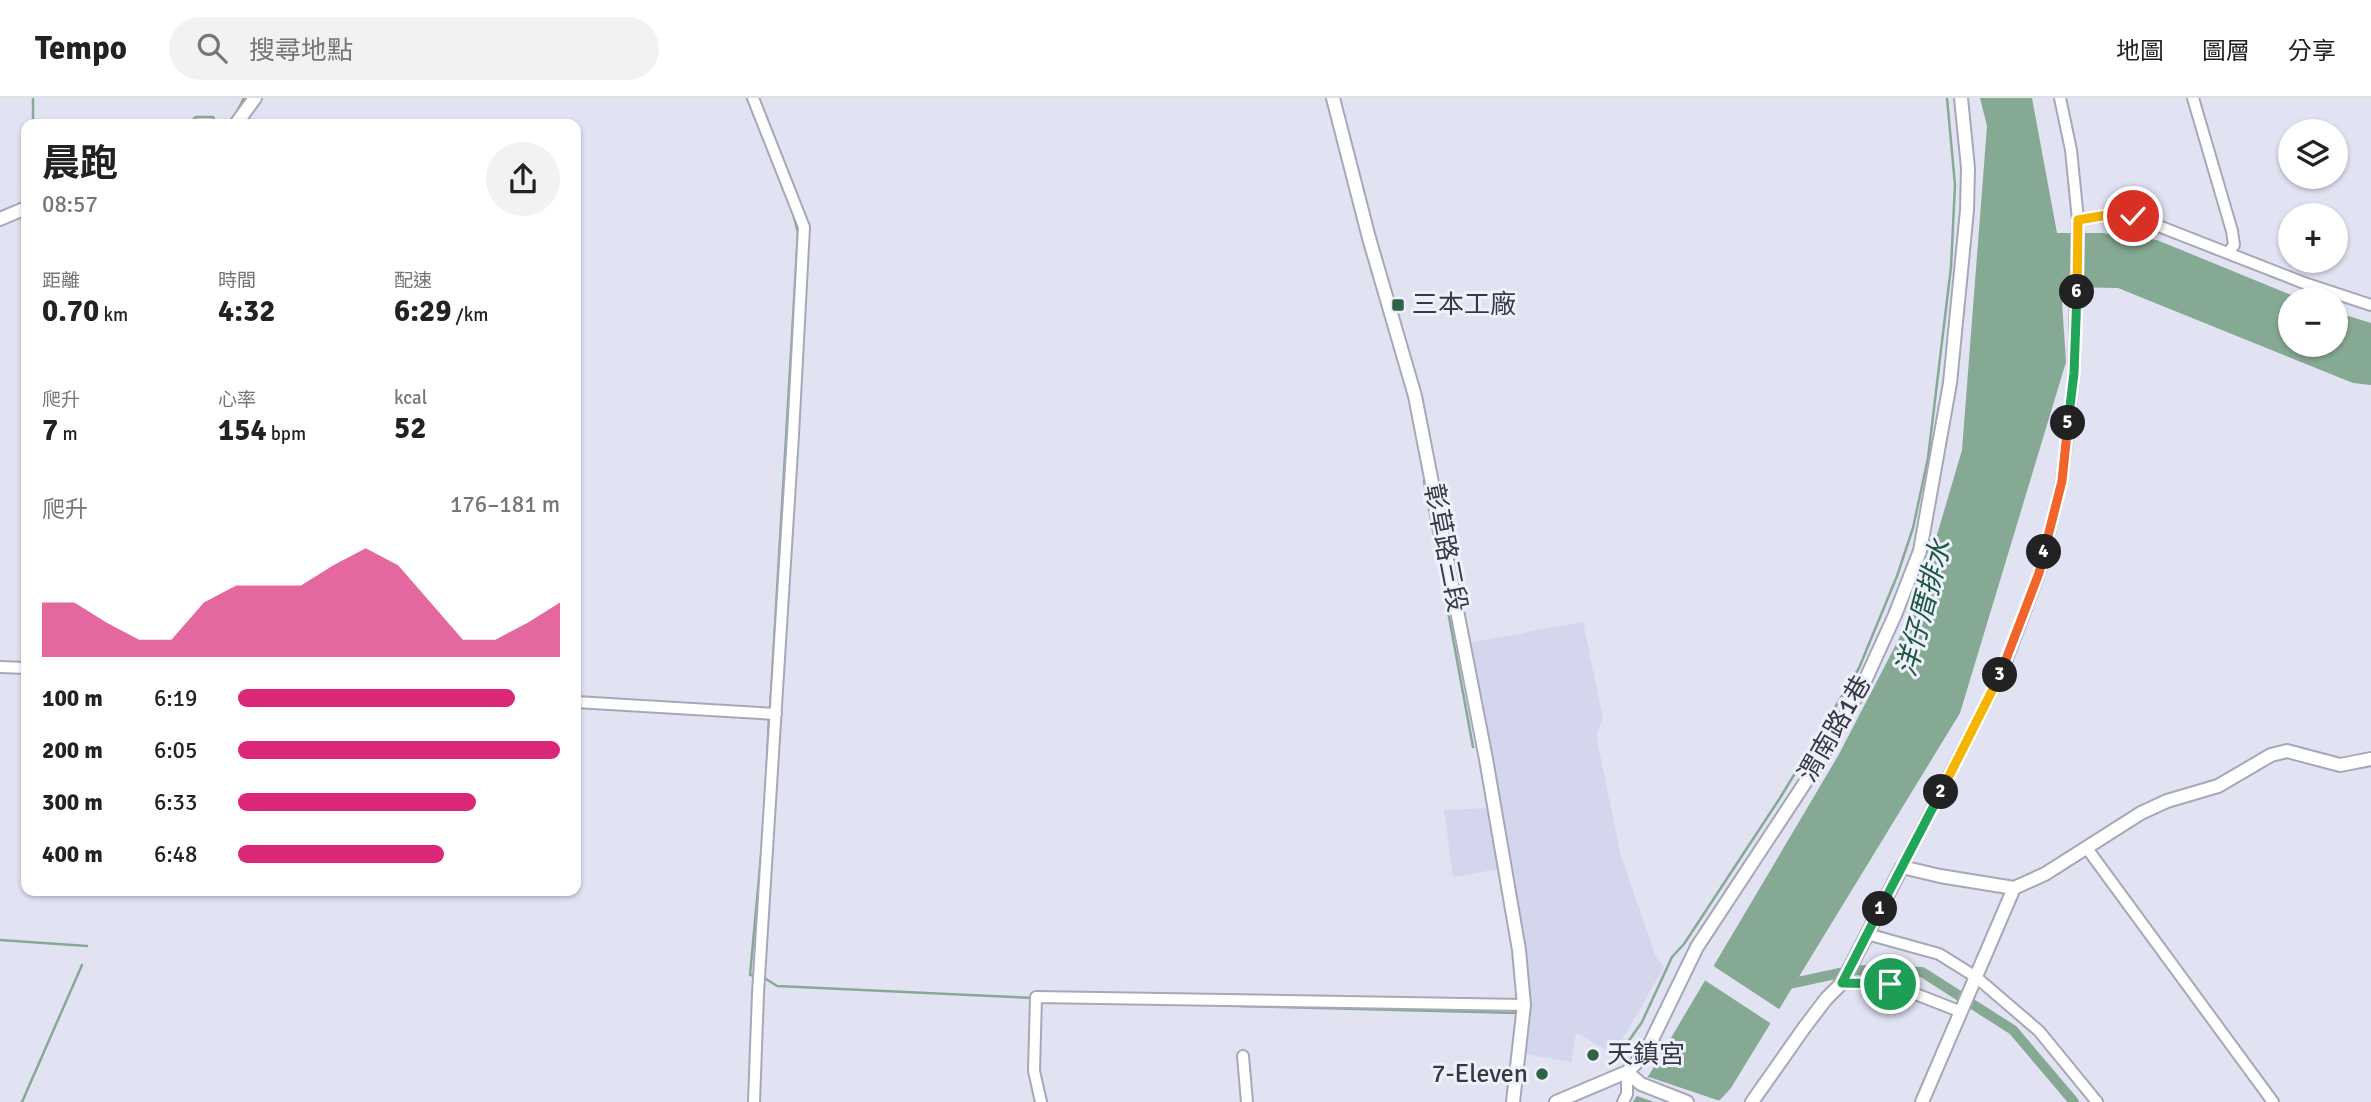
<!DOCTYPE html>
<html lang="zh-TW">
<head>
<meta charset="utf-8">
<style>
	:root { --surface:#fff; --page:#f2f2f2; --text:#222; --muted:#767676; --line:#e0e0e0; --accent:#db2777 }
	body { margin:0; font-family:Signika,"Noto Sans TC",sans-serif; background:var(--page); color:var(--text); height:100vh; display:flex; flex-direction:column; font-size:26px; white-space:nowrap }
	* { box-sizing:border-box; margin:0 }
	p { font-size:23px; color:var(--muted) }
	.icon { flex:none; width:38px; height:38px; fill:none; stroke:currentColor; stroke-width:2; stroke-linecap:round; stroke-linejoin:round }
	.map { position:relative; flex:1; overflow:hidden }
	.sheet { position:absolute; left:21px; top:21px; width:560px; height:777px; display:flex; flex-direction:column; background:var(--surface); border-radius:14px; box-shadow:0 2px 5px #0004 }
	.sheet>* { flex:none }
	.fabs { position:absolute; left:2278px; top:21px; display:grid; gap:14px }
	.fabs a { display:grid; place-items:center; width:70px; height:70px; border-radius:50%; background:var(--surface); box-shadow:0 2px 5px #0004; font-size:35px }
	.pin { position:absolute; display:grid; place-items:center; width:60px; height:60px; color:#fff; margin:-30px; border:4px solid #fff; border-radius:50%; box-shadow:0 2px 7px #0007 }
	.km { position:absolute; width:35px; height:35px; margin:-18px; border-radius:50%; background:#222; color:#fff; font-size:19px; line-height:35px; text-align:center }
	.round { display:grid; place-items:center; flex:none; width:74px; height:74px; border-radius:37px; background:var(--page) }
	.headline { display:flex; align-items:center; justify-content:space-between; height:119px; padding:0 21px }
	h1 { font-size:38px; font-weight:700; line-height:52px }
	.metrics { display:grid; grid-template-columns:repeat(3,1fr); gap:10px; height:119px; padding:7px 21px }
	.metrics div { display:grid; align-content:center }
	.metrics b { font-size:30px; font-weight:700 }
	.metrics small { font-size:19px; font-weight:400 }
	.metrics p { font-size:19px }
	.chart { height:196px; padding:14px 21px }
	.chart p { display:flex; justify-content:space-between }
	.chart svg { width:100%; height:126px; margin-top:7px; fill:var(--accent); opacity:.7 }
	ul { padding:0 21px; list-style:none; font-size:23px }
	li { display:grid; grid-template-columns:112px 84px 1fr; align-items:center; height:52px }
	li i { height:18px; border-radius:9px; background:var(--accent) }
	header { display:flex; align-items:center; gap:42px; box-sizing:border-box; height:98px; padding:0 35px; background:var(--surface); border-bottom:2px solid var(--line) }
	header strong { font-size:33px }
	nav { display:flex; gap:38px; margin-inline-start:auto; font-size:24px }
	.search { width:490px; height:63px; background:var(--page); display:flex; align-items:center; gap:18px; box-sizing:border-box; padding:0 24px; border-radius:38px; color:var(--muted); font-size:26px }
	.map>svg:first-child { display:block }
</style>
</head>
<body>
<header>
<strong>Tempo</strong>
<div class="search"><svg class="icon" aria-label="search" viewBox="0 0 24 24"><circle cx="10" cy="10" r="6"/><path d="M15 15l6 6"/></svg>搜尋地點</div>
<nav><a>地圖</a><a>圖層</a><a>分享</a></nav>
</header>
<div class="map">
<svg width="2371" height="1004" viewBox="0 0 2371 1004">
	<rect width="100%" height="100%" fill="#e1e3f3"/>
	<path fill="#d3d6ed" d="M 1583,524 L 1603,620 L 1597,636 L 1598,647 L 1621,758 L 1656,859 L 1664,869 L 1614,956 L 1576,935 L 1571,964 L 1526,956 L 1524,907 L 1463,546 Z
		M 1488,710 L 1499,771 L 1453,779 L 1444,712 Z"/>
	<path fill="#86a994" d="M 1980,0 L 2032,0 L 2057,135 L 2102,135 L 2157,142 L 2301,201 L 2291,201 L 2291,247 L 2336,247 L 2336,214 L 2371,225 L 2371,287 L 2353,285 L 2118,190 L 2061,189 L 2066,264 L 1960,615 L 1731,990 L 1718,1004 L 1633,1004 L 1838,658 L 1916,508 L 1962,352 L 1987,28 Z"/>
	<path fill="#e1e3f3" d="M 1712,867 L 1782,913 L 1773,927 L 1703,881 Z
		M 1649,979 L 1723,1004 L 1654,1004 L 1634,997 Z"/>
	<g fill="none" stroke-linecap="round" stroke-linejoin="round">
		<path stroke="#86a994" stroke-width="2.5" d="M 747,0 L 756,22
			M 33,1 L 33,26
			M 189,26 L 196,19 L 213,19 L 216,26
			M 227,26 L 234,19 L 244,0
			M 1424,383 L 1473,649
			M 770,612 L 798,135 L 794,119
			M 766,689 L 769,618
			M 0,842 L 87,848
			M 757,878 L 750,877 L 761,758
			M 763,879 L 777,888 L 1034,900
			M 1240,908 L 1517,915
			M 1618,958 L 1642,924 L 1672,859 L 1684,846 L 1780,700 L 1859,570 L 1897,478 L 1913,430 L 1928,360 L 1951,169 L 1955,87 L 1947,0
			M 22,1004 L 82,867"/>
		<path stroke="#86a994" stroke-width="10" d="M 1784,887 L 1854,872 L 1922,874 L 2013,932 L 2074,1004"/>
		<defs>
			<path id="minor" d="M 753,0 L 804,129 L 793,337 L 758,895 L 754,1004
				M 2193,0 L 2232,133 L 2234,147 L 2228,155
				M 2078,122 L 2107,117 L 2133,118 L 2304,185 L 2371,207
				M 0,569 L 26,570
				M 576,604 L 776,616
				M 2086,749 L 2273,1004
				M 1902,769 L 2003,572 L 2039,476 L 2062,382 L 2074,275 L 2078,122 L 2071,52 L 2060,0
				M 1867,836 L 1939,856 L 1976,879 L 2039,933 L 2097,1004
				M 1842,885 L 1890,886 L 1959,913
				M 1243,958 L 1247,1004
				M 1041,1004 L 1034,973 L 1036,899 L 1524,907
				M 1623,1004 L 1627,996 L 1627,974"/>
			<path id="tertiary" d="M 1333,0 L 1369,140 L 1415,298 L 1486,661 L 1519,852 L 1524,907 L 1513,1004
				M 236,26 L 255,0
				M 0,121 L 26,110
				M 1627,974 L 1641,986 L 1687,1004
				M 1556,1004 L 1627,974 L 1645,956 L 1697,849 L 1820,662 L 1864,585 L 1895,517 L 1920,453 L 1950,285 L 1967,112 L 1968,70 L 1961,0
				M 1752,1004 L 1804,930 L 1826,901 L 1842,885 L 1902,769 L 1940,778 L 2014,790 L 2045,776 L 2141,715 L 2167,703 L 2218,688 L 2271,657 L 2287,653 L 2340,667 L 2371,661
				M 1922,1004 L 2014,790"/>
		</defs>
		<use href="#minor" stroke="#a6a8b7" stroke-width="14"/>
		<use href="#tertiary" stroke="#a6a8b7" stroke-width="16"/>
		<use href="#minor" stroke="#fff" stroke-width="10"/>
		<use href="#tertiary" stroke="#fff" stroke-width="12"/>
	</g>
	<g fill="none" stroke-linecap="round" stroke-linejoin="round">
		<defs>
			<path id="split-1" d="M 1880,811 L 1842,885 L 1890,886"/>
			<path id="split-2" d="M 1880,811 L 1941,694"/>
			<path id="split-3" d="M 1941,694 L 2000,577"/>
			<path id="split-4" d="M 2000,577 L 2039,475 L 2044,454"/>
			<path id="split-5" d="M 2044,454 L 2062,383 L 2068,325"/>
			<path id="split-6" d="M 2068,325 L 2074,275 L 2077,194"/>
			<path id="split-7" d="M 2077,194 L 2078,122 L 2107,117 L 2133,118"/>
		</defs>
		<use href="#split-1" stroke="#fff" stroke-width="14"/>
		<use href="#split-2" stroke="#fff" stroke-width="14"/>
		<use href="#split-3" stroke="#fff" stroke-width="14"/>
		<use href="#split-4" stroke="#fff" stroke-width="14"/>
		<use href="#split-5" stroke="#fff" stroke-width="14"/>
		<use href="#split-6" stroke="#fff" stroke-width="14"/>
		<use href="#split-7" stroke="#fff" stroke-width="14"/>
		<use href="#split-1" stroke="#22a559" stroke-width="9"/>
		<use href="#split-2" stroke="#22a559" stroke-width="9"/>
		<use href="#split-3" stroke="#f5b400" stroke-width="9"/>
		<use href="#split-4" stroke="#f0652b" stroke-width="9"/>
		<use href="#split-5" stroke="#f0652b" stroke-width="9"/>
		<use href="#split-6" stroke="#22a559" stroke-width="9"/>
		<use href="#split-7" stroke="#f5b400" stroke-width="9"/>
	</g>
	<g fill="#2f6247" stroke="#eef0fe" stroke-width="2.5">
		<rect x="1391" y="200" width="14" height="14" rx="3.5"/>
		<circle cx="1593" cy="957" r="7"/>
		<circle cx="1542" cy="976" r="7"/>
	</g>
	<g text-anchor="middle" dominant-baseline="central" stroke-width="6" stroke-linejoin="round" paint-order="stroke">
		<g font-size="26" fill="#393a40" stroke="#eef0fe" text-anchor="start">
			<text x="1412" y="207">三本工廠</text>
			<text x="1607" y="957">天鎮宮</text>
			<text x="1528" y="976" text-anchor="end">7-Eleven</text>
		</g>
		<g font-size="26" fill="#393a40" stroke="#eef0fe">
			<text transform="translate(1445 450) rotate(79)">彰草路三段</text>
			<text transform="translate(1835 631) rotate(-60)">渭南路1巷</text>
		</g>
		<g font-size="28" font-style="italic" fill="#1c583b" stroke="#eef0fe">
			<text transform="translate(1924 510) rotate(-75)">洋仔厝排水</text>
		</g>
	</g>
</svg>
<div class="fabs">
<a><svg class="icon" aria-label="layers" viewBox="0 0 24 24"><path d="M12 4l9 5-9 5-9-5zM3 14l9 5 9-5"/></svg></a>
<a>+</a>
<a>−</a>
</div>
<div class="pin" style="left:1890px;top:886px;background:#1e9e55"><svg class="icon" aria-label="arrive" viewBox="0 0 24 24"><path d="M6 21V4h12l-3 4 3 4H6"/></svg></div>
<div class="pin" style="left:2133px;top:118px;background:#d93025"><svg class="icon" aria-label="check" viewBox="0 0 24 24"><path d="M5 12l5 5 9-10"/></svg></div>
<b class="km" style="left:1880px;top:811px">1</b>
<b class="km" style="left:1941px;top:694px">2</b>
<b class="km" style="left:2000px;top:577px">3</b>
<b class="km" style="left:2044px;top:454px">4</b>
<b class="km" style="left:2068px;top:325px">5</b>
<b class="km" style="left:2077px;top:194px">6</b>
<section class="sheet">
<div class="headline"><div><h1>晨跑</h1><p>08:57</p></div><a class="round"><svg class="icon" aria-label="share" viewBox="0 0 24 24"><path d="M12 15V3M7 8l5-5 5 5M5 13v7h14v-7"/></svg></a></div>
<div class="metrics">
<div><p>距離</p><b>0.70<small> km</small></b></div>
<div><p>時間</p><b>4:32</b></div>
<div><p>配速</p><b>6:29<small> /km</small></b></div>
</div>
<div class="metrics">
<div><p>爬升</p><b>7<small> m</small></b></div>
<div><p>心率</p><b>154<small> bpm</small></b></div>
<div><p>kcal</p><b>52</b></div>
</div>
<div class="chart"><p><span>爬升</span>176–181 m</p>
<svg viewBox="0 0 160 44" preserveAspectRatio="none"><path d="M0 44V25L10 25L20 32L30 38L40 38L50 25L60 19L70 19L80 19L90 12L100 6L110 12L120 25L130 38L140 38L150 32L160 25V44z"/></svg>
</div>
<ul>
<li><b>100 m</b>6:19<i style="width:86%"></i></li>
<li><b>200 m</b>6:05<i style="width:100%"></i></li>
<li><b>300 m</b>6:33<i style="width:74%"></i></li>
<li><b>400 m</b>6:48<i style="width:64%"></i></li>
</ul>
</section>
</div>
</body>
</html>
